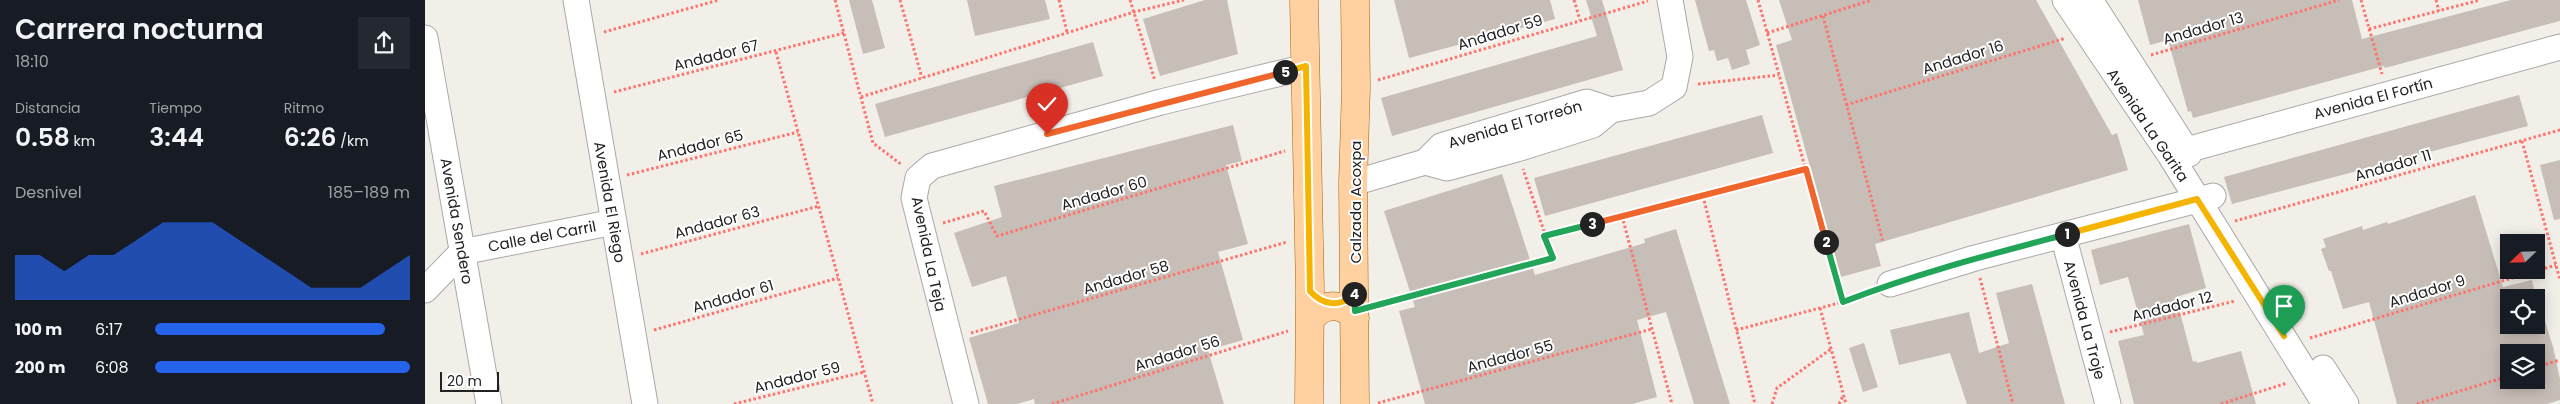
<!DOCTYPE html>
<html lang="es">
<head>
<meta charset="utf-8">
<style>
	:root { --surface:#171b24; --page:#242831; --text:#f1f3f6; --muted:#9ea1a6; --accent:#2563eb }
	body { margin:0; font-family:Poppins,sans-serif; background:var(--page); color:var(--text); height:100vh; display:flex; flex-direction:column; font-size:19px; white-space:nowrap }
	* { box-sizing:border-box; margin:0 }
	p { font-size:16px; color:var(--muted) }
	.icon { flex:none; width:28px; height:28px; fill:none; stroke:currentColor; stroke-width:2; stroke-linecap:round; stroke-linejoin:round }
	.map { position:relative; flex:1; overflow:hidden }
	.side { display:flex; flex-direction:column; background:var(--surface); width:425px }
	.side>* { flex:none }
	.needle { width:32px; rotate:247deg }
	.controls { position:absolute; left:2075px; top:234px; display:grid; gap:10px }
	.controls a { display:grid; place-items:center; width:45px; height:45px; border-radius:0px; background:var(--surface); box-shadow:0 2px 12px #0003; font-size:25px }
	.scale { position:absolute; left:15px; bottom:12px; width:59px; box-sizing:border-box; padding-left:5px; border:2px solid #222; border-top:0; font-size:14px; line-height:18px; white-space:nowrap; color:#222; -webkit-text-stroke:4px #fff; paint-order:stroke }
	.pin { position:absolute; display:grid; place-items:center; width:42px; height:42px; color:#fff; margin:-51px -21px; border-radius:50% 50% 50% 0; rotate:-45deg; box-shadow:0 0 5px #0007 }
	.pin .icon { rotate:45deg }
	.km { position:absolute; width:25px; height:25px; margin:-12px; border-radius:50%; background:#222; color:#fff; font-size:14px; line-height:25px; text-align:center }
	.round { display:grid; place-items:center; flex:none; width:52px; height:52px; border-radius:0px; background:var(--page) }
	.headline { display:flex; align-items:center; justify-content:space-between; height:85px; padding:0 15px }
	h1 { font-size:28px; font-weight:600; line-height:38px }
	.figures { display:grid; grid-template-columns:repeat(3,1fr); gap:8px; height:85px; padding:5px 15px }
	.figures div { display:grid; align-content:center }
	.figures b { font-size:25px; font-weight:600 }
	.figures small { font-size:14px; font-weight:400 }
	.figures p { font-size:14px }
	.chart { height:140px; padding:10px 15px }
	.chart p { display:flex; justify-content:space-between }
	.chart svg { width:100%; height:90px; margin-top:5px; fill:var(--accent); opacity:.7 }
	ul { padding:0 15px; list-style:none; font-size:16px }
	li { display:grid; grid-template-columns:80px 60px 1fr; align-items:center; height:38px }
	li i { height:12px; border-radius:6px; background:var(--accent) }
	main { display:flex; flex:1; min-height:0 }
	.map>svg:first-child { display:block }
</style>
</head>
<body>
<main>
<section class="side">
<div class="headline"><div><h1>Carrera nocturna</h1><p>18:10</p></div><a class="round"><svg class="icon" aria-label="share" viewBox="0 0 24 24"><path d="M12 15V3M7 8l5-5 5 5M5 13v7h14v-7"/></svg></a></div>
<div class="figures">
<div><p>Distancia</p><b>0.58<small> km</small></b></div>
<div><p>Tiempo</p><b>3:44</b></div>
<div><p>Ritmo</p><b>6:26<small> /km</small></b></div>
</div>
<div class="chart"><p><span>Desnivel</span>185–189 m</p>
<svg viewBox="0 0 160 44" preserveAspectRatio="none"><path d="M0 44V22L10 22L20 30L30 22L40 22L50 14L60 6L70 6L80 6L90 14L100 22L110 30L120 38L130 38L140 38L150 30L160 22V44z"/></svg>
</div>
<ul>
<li><b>100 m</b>6:17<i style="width:90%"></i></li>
<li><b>200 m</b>6:08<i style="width:100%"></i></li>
</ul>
</section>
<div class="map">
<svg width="2135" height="404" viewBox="0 0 2135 404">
	<rect width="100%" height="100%" fill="#f2eee8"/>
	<path fill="#c7beb7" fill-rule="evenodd" d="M 424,0 L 447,0 L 460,48 L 438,54 Z
		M 542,0 L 620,0 L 625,19 L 550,36 Z
		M 780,0 L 802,0 L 813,54 L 735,76 L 718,19 Z
		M 969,0 L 1125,0 L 1130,19 L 984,58 Z
		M 1161,0 L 1177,0 L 1198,70 L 967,136 L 956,98 L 1172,36 Z
		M 1270,0 L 1321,0 L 1335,45 L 1321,50 L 1325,64 L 1307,70 L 1303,58 L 1292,61 L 1289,50 L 1284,51 Z
		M 1354,0 L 1611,0 L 1687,135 L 1692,133 L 1703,170 L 1450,244 L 1456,266 L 1416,277 L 1351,45 L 1367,40 Z
		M 1713,0 L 1927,0 L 1937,39 L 2086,0 L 2135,0 L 2135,21 L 1960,68 L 1959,66 L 1768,118 L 1766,111 L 1763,112 L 1743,40 L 1725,45 Z
		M 668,42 L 678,76 L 460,137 L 450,104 Z
		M 2094,95 L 2103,126 L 1807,204 L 1799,177 Z
		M 1337,115 L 1348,153 L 1120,216 L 1109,178 Z
		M 808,125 L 817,161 L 801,165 L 823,244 L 793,252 L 818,340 L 783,350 L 799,404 L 610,404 L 609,399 L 592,404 L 563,404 L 544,338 L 594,323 L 581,276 L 547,287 L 529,233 L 577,217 L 569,186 Z
		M 2135,160 L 2135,219 L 2129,220 L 2115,165 Z
		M 1077,174 L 1110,275 L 1220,243 L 1219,239 L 1251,229 L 1305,404 L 1269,404 L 1241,312 L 1212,320 L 1232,397 L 1207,404 L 1000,404 L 974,311 L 990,307 L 959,211 Z
		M 2050,195 L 2078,287 L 2107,280 L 2111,298 L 2084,298 L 2084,325 L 2111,325 L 2111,298 L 2116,319 L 2119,318 L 2128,347 L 2135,379 L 2135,400 L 2122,404 L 1972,404 L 1944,302 L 1918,309 L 1906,271 L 1904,271 L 1896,249 L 1901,247 L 1898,239 L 1937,226 L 1938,230 L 1962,222 L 1963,224 ZM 2084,352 L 2111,352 L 2111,380 L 2084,380 Z
		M 1764,224 L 1781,288 L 1751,297 L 1768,362 L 1771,361 L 1772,363 L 1816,351 L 1831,404 L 1709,404 L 1693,341 L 1719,335 L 1703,277 L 1675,285 L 1666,250 Z
		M 1607,284 L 1640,404 L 1542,404 L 1525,353 L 1474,365 L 1465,330 L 1544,312 L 1554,353 L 1584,343 L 1571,293 Z
		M 1439,343 L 1453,387 L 1438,392 L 1424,348 Z"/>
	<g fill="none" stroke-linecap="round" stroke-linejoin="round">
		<defs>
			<path id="minor" d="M 151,0 L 220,404
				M 1640,0 L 1745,155 L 1900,404
				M 1665,0 L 1764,154
				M 0,38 L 64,404
				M 1747,154 L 2135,47
				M 1000,162 L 1022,168 L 1092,149 L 1168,125 L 1186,110
				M 928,183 L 1000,162 L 1016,146 L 1162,102 L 1186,110 L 1224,103 L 1249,87 L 1255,57 L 1245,0
				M 1638,235 L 1683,404
				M 1465,284 L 1550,258 L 1788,196
				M 0,290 L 37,252 L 189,222
				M 1898,368 L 1921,404
				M 541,404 L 489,198 L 493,178 L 507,166 L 736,102 L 881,67"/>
			<path id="major" d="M 879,0 L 885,291 L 884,404
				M 930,0 L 931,87 L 928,183 L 930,404
				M 885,320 C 897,303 917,301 930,318"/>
		</defs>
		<use href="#minor" stroke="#a9a9a9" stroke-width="27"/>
		<use href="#major" stroke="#9f6200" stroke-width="29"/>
		<path stroke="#ff736d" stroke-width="3" stroke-dasharray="2.5 2.5" stroke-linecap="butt" d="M 410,0 L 448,143 L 477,165
			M 475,0 L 497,78
			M 634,0 L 642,32
			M 705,0 L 730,81
			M 1149,0 L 1155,20
			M 1333,0 L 1418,302
			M 1936,0 L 1957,74
			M 2011,0 L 2014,11
			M 1398,16 L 1458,242
			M 1944,29 L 2055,0
			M 179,32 L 294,0
			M 1342,33 L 1447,0
			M 351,52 L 448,404
			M 1726,55 L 1914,0
			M 953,80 L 1223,1
			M 1273,84 L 1354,75
			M 189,92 L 419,33
			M 436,97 L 709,12 L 759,0
			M 1421,105 L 1641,38
			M 2097,141 L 2135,280
			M 202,175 L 373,132
			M 1278,196 L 1330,404
			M 1197,216 L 1247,404
			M 1810,221 L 2135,130
			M 518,223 L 559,211 L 572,236 L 860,151
			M 1119,236 L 1381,169
			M 216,254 L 394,206
			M 1555,278 L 1588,404
			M 952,305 L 1128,258 L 1098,169
			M 1395,308 L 1421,404
			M 229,330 L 413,278
			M 1311,330 L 1418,302 L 1445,291
			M 1685,332 L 1810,301
			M 546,333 L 862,242
			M 1885,338 L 2131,265
			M 2111,367 L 2135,360
			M 953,403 L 1227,329
			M 309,404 L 439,372
			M 627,404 L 863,331
			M 1347,404 L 1352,388 L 1406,349
			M 1414,404 L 1418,396
			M 1796,404 L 1862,383
			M 1992,404 L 2084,376"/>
		<use href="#minor" stroke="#fff" stroke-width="25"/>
		<use href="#major" stroke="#ffd1a0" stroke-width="28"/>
	</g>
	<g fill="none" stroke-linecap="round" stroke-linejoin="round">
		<defs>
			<path id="split-1" d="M 1642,234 L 1772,199 L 1859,336"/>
			<path id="split-2" d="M 1401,242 L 1418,302 C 1492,273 1567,254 1642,234"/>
			<path id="split-3" d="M 1167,224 L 1381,169 L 1401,242"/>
			<path id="split-4" d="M 929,294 L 930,311 L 1128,258 L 1119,236 L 1167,224"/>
			<path id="split-5" d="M 860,72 L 881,66 L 885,291 C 897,305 915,308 929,294"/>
			<path id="split-6" d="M 622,134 L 860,72"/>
		</defs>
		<use href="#split-1" stroke="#fff" stroke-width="10"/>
		<use href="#split-2" stroke="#fff" stroke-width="10"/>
		<use href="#split-3" stroke="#fff" stroke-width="10"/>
		<use href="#split-4" stroke="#fff" stroke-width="10"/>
		<use href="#split-5" stroke="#fff" stroke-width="10"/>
		<use href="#split-6" stroke="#fff" stroke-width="10"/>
		<use href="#split-1" stroke="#f5b400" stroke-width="6"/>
		<use href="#split-2" stroke="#22a559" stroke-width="6"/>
		<use href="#split-3" stroke="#f0652b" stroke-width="6"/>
		<use href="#split-4" stroke="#22a559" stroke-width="6"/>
		<use href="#split-5" stroke="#f5b400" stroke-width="6"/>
		<use href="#split-6" stroke="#f0652b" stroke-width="6"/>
	</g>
	<g text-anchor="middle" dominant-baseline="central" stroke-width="4" stroke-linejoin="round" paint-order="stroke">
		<g font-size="15" fill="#222" stroke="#fff">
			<text transform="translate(1778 28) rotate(-16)">Andador 13</text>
			<text transform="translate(1075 32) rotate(-17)">Andador 59</text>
			<text transform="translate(291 55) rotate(-14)">Andador 67</text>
			<text transform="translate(1538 57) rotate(-17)">Andador 16</text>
			<text transform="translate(1948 98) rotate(-15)">Avenida El Fortín</text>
			<text transform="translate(1090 124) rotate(-16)">Avenida El Torreón</text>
			<text transform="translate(1723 125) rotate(56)">Avenida La Garita</text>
			<text transform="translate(275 145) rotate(-14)">Andador 65</text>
			<text transform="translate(1968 165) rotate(-16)">Andador 11</text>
			<text transform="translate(679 193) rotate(-16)">Andador 60</text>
			<text transform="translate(185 202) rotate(80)">Avenida El Riego</text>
			<text transform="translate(930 202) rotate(-90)">Calzada Acoxpa</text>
			<text transform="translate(32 221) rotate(80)">Avenida Sendero</text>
			<text transform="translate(292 222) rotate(-15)">Andador 63</text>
			<text transform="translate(117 236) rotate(-11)">Calle del Carril</text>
			<text transform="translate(504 254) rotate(78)">Avenida La Teja</text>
			<text transform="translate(701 277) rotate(-16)">Andador 58</text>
			<text transform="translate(2002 291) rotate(-17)">Andador 9</text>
			<text transform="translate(308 296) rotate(-16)">Andador 61</text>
			<text transform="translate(1747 306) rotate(-14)">Andador 12</text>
			<text transform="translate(1660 320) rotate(75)">Avenida La Troje</text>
			<text transform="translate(752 353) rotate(-17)">Andador 56</text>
			<text transform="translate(1085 356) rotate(-15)">Andador 55</text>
			<text transform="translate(372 377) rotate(-14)">Andador 59</text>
		</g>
	</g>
</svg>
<div class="controls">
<a><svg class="needle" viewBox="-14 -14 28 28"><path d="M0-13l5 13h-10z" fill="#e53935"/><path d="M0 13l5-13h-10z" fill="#9ea1a6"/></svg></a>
<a><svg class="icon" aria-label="locate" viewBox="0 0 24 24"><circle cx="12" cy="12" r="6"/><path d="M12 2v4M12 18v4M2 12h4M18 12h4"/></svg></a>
<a><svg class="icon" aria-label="layers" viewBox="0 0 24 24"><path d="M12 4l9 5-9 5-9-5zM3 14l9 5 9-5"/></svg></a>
</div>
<div class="scale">20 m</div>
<div class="pin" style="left:1859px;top:336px;background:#1e9e55"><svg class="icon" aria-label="arrive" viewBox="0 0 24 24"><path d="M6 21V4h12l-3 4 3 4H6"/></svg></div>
<div class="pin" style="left:622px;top:134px;background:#d93025"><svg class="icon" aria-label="check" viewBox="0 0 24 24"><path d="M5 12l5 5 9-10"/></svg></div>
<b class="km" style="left:1642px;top:234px">1</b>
<b class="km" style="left:1401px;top:242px">2</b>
<b class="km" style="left:1167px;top:224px">3</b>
<b class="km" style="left:929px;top:294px">4</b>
<b class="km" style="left:860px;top:72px">5</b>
</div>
</main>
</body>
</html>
